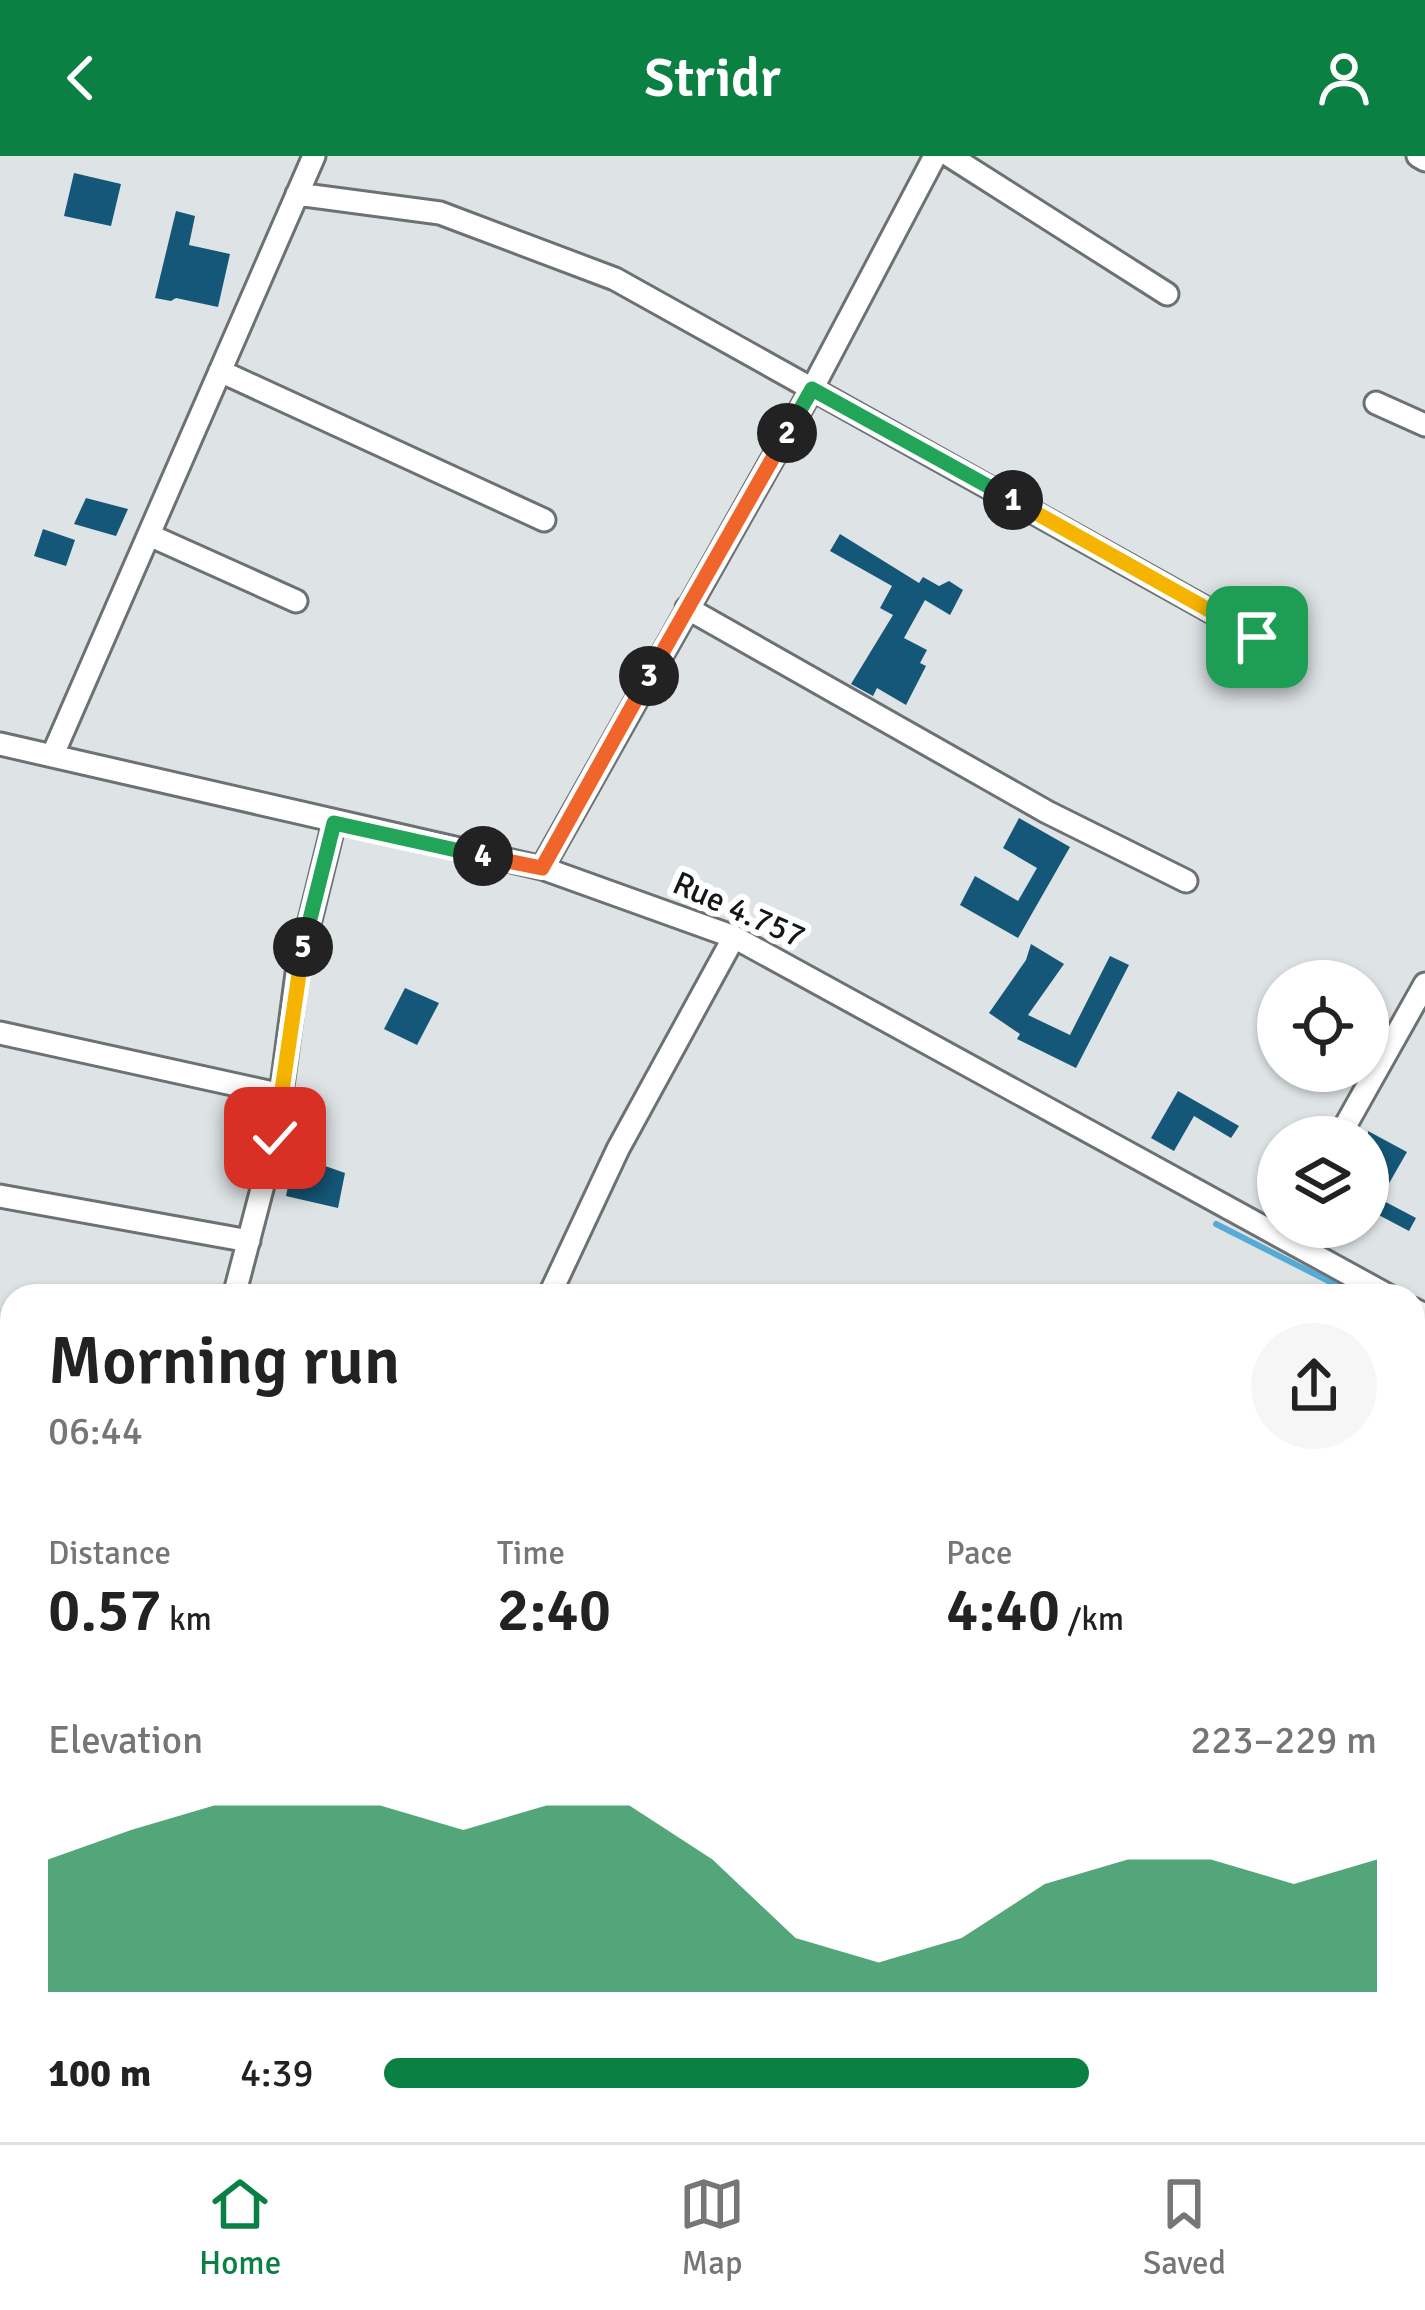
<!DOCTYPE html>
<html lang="en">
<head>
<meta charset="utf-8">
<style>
	:root { --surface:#fff; --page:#f6f6f6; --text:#222; --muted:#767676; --line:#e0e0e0; --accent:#0b8043 }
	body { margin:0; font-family:Signika,sans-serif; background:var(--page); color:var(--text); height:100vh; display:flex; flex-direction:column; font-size:45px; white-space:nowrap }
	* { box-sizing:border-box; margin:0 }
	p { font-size:39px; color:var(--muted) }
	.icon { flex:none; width:66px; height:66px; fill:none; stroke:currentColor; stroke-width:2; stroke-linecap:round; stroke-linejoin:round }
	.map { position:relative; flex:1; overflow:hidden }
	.panel { position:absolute; left:0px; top:1128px; width:1425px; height:858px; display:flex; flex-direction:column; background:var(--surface); border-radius:36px 36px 0 0; box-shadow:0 3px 9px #0004 }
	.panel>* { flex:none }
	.buttons { position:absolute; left:1257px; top:804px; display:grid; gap:24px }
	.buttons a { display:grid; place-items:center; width:132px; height:132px; border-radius:50%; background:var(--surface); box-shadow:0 3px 9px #0004; font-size:60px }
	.pin { position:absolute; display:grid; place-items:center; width:102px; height:102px; color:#fff; margin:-51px; border-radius:24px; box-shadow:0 6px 18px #0006 }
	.km { position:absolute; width:60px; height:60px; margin:-30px; border-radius:50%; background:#222; color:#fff; font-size:33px; line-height:60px; text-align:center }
	.round { display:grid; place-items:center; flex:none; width:126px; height:126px; border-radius:63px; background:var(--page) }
	.headline { display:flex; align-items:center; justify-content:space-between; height:204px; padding:0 48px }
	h1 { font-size:66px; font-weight:600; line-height:90px }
	.metrics { display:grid; grid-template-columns:repeat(3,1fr); gap:18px; height:204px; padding:12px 48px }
	.metrics div { display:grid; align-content:center }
	.metrics b { font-size:60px; font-weight:600 }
	.metrics small { font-size:33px; font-weight:400 }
	.metrics p { font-size:33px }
	.chart { height:336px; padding:24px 48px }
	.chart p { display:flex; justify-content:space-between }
	.chart svg { width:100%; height:216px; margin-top:12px; fill:var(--accent); opacity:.7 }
	ul { padding:0 48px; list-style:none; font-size:39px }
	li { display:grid; grid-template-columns:192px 144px 1fr; align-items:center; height:90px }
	li i { height:30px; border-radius:15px; background:var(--accent) }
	header { display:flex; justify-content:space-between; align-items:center; height:156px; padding:0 48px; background:var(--accent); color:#fff; font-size:54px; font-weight:600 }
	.menu { display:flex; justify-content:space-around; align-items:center; height:168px; border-top:3px solid var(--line); background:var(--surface); font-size:33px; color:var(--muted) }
	.menu a { display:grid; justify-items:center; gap:6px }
	.menu .current { color:var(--accent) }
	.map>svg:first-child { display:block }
</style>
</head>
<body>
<header><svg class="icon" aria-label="back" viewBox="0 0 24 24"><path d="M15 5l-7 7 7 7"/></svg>Stridr<svg class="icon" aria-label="person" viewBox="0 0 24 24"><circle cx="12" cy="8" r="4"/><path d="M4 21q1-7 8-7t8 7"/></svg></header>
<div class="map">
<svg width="1425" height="1986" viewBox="0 0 1425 1986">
	<rect width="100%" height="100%" fill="#dee3e6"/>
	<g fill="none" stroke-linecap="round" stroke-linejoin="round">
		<path stroke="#57a9d6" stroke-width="6" d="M 1216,1068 L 1358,1140
			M 1413,1168 L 1425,1174"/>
	</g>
	<path fill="#145778" d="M 74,17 L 121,28 L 111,70 L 64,60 Z
		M 176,55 L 195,60 L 189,89 L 230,98 L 218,151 L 176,142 L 171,145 L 155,142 Z
		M 86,342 L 128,353 L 116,380 L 74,368 Z
		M 43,373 L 75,384 L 66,410 L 34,400 Z
		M 840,378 L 919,427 L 923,421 L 939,430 L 949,425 L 963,434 L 950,459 L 925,444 L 904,482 L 927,494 L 920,507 L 926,510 L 906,549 L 877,532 L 873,540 L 851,528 L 893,459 L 880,452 L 892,430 L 830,395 Z
		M 1019,662 L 1070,691 L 1018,782 L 960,749 L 975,720 L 1018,745 L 1037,712 L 1003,692 Z
		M 1031,788 L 1064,808 L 1028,859 L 1070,879 L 1110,800 L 1129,809 L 1076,912 L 1017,883 L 1020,878 L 989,857 L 1026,804 Z
		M 405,832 L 439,847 L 417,889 L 384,873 Z
		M 1178,935 L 1239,970 L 1231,982 L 1194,960 L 1174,995 L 1151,982 Z
		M 1368,975 L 1407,996 L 1380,1043 L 1416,1062 L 1409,1075 L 1373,1056 L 1368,1064 Z
		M 311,1005 L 345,1017 L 338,1052 L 286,1040 L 293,1006 L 310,1009 Z"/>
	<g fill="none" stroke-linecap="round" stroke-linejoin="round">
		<defs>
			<path id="street" d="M 950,0 L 1167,138
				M 1418,0 L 1425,4
				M 297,38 L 440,57 L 615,123 L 1257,481
				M 220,215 L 544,364
				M 1376,247 L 1425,269
				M 149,379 L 296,445
				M 687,452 L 1047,656 L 1186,725
				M 0,588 L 542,712 L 734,781 L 1389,1140
				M 53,598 L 314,0
				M 542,712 L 812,233 L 935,0
				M 0,877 L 282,939
				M 1339,981 L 1425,828
				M 0,1040 L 249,1085
				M 234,1140 L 275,983 L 297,817 L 334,667
				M 549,1140 L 618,993 L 734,781
				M 1413,1153 L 1425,1159
				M 0,1212 L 12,1215
				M 0,1415 L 12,1418
				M 4,1796 L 12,1859
				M 27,1974 L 29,1986
				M 392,1974 L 411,1986
				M 621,1974 L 637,1986
				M 304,1986 L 304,1974"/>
		</defs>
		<use href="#street" stroke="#6c7173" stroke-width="27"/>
		<use href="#street" stroke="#fff" stroke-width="21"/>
	</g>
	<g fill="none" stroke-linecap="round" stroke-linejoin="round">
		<defs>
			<path id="split-1" d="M 1013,344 L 1257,481"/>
			<path id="split-2" d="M 787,277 L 812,233 L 1013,344"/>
			<path id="split-3" d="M 649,520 L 787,277"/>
			<path id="split-4" d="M 483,700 L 542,712 L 649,520"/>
			<path id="split-5" d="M 303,791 L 334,667 L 483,700"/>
			<path id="split-6" d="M 275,982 L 303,791"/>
		</defs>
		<use href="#split-1" stroke="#fff" stroke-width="24"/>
		<use href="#split-2" stroke="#fff" stroke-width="24"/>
		<use href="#split-3" stroke="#fff" stroke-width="24"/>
		<use href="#split-4" stroke="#fff" stroke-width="24"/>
		<use href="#split-5" stroke="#fff" stroke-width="24"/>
		<use href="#split-6" stroke="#fff" stroke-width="24"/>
		<use href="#split-1" stroke="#f5b400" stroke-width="15"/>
		<use href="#split-2" stroke="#22a559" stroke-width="15"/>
		<use href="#split-3" stroke="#f0652b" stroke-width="15"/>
		<use href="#split-4" stroke="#f0652b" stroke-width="15"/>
		<use href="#split-5" stroke="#22a559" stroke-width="15"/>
		<use href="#split-6" stroke="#f5b400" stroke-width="15"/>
	</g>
	<g text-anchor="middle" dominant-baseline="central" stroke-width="12" stroke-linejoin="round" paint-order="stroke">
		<g font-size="33" fill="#141617" stroke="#fff">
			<text transform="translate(739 754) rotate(24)">Rue 4.757</text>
		</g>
	</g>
</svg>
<div class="buttons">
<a><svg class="icon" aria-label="locate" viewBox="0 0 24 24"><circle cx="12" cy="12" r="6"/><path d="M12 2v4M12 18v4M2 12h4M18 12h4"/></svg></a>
<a><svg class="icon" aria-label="layers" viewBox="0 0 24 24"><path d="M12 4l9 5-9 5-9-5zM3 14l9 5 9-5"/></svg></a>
</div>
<div class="pin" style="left:1257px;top:481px;background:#1e9e55"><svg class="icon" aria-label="arrive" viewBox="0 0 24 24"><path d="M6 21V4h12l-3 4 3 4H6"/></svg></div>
<div class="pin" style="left:275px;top:982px;background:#d93025"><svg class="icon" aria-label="check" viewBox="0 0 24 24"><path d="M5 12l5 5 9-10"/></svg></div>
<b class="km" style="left:1013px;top:344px">1</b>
<b class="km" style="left:787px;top:277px">2</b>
<b class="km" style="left:649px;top:520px">3</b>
<b class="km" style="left:483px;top:700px">4</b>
<b class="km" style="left:303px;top:791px">5</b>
<section class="panel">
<div class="headline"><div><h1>Morning run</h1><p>06:44</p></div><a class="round"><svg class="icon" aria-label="share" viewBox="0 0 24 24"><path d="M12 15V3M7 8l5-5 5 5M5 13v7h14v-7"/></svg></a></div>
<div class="metrics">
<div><p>Distance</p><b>0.57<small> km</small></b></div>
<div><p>Time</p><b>2:40</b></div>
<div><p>Pace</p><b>4:40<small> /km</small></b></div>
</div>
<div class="chart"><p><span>Elevation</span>223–229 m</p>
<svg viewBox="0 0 160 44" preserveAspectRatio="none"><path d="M0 44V17L10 11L20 6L30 6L40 6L50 11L60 6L70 6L80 17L90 33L100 38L110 33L120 22L130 17L140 17L150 22L160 17V44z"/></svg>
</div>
<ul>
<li><b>100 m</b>4:39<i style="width:71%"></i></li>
</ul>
</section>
</div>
<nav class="menu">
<a class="current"><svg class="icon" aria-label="home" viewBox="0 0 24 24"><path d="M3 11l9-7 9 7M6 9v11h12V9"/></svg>Home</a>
<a><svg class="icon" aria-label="map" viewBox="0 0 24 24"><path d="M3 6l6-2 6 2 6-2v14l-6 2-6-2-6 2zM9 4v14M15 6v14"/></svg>Map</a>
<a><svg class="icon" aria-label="saved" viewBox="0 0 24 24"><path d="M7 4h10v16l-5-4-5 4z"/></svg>Saved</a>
</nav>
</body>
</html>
